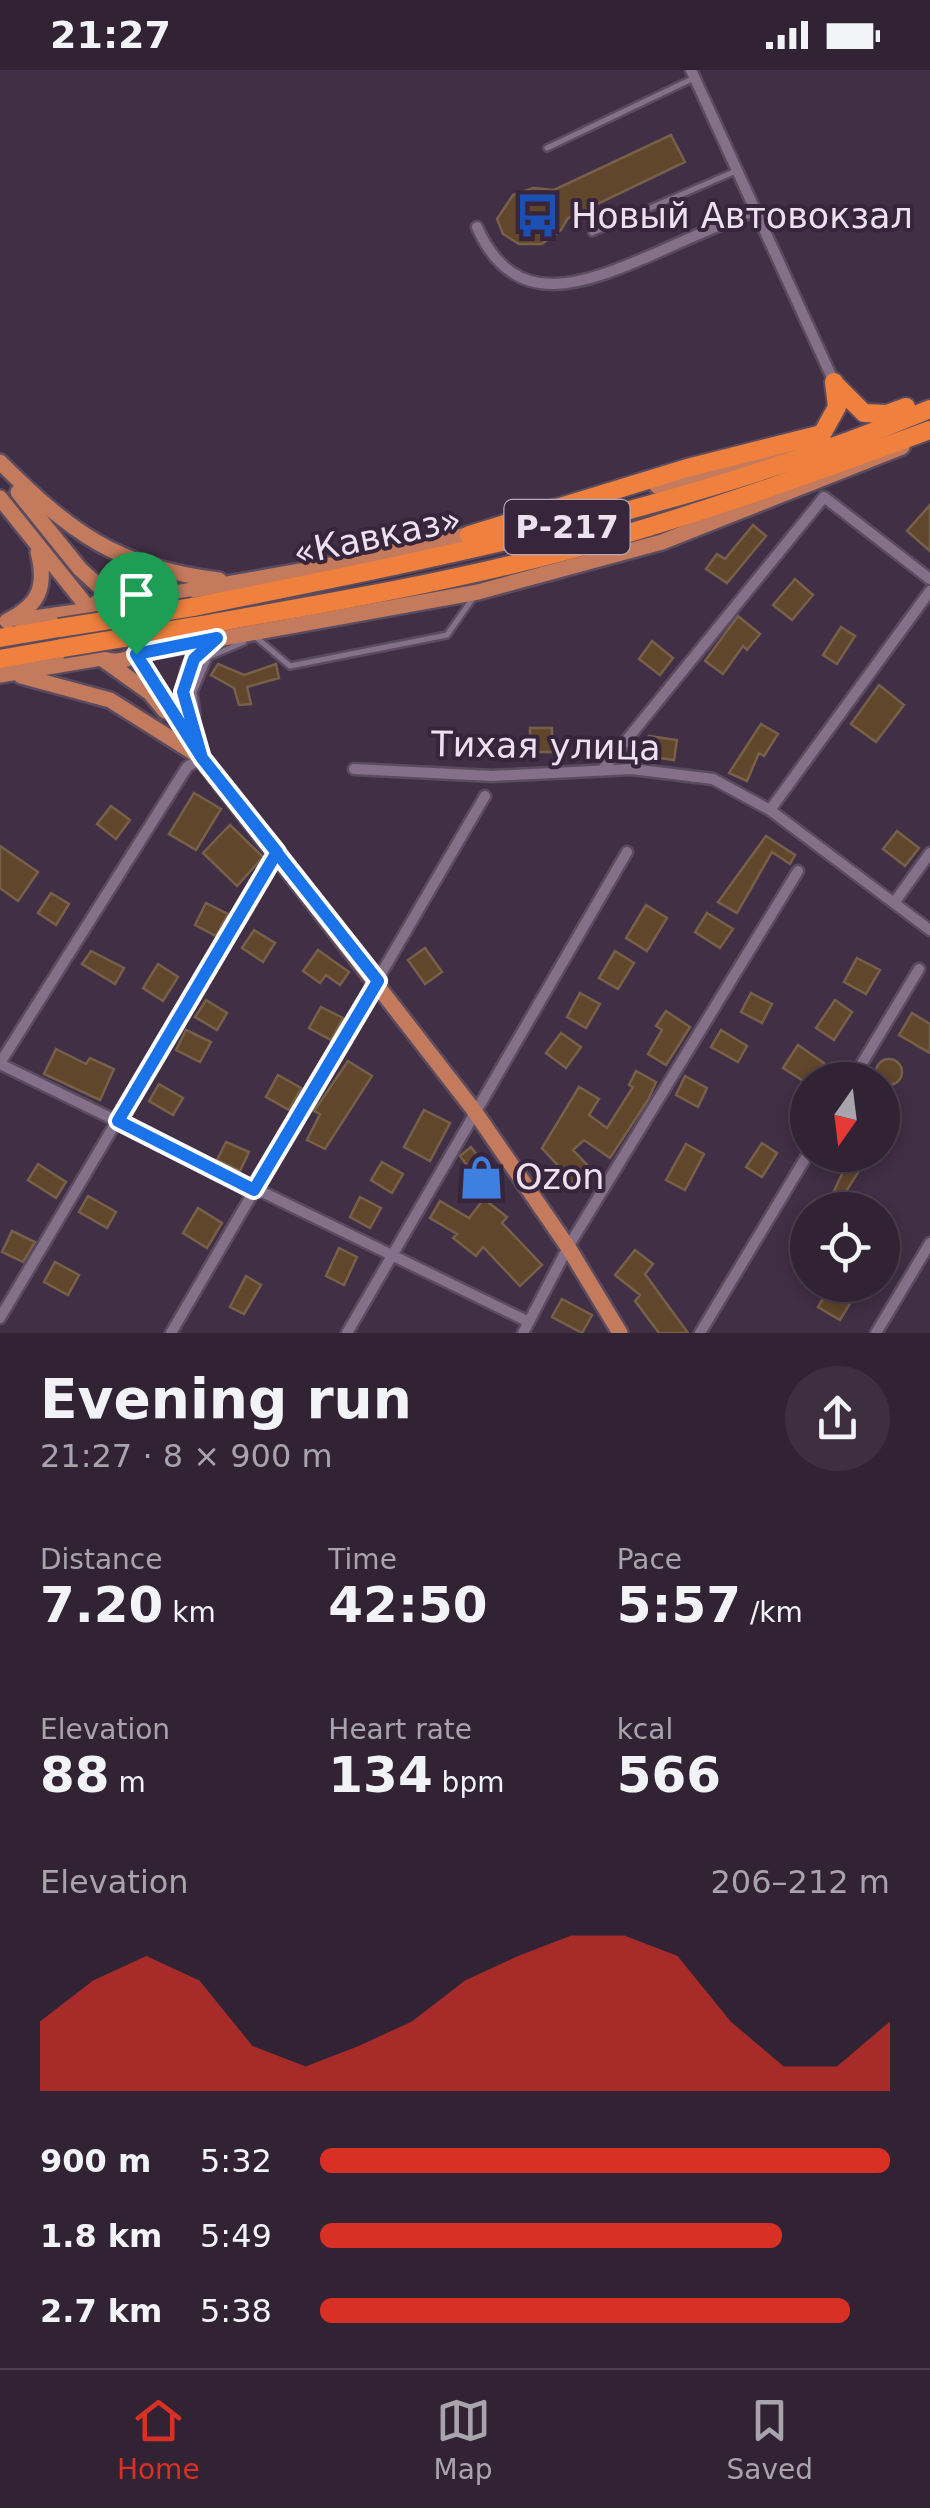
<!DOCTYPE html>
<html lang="en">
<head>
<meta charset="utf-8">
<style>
	:root { --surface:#312334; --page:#3d2f40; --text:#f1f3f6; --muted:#a8a4ac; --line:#4c404f; --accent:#d93025 }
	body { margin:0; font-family:"DejaVu Sans",sans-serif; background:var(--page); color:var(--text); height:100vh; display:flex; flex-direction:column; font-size:38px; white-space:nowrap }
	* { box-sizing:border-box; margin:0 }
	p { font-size:32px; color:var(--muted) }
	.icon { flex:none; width:55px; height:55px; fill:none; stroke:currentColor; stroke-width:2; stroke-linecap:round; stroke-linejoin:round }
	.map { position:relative; height:1263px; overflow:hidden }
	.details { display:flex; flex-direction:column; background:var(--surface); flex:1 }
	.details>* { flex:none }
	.needle { width:65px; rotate:194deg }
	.fabs { position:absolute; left:790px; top:992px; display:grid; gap:20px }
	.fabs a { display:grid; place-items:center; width:110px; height:110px; border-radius:50%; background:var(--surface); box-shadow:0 5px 15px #0003,0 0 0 2px var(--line); font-size:50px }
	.pin { position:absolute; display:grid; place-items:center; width:85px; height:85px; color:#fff; margin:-102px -42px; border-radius:50% 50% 50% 0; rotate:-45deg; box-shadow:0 0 10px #0007 }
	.pin .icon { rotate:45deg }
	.round { display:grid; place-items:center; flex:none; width:105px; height:105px; border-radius:52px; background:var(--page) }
	.headline { display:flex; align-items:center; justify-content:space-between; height:170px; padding:0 40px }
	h1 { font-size:55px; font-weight:600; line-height:75px }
	.metrics { display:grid; grid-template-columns:repeat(3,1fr); gap:15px; height:170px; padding:10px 40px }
	.metrics div { display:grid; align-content:center }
	.metrics b { font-size:50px; font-weight:600 }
	.metrics small { font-size:28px; font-weight:400 }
	.metrics p { font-size:28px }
	.chart { height:280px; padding:20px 40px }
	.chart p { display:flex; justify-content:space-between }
	.chart svg { width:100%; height:180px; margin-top:10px; fill:var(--accent); opacity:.7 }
	ul { padding:0 40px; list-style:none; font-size:32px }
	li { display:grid; grid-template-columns:160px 120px 1fr; align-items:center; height:75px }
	li i { height:25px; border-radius:12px; background:var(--accent) }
	.status { display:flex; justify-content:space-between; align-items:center; height:70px; padding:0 50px; background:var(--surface); direction:ltr }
	.status svg { height:28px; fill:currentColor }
	.tab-bar { display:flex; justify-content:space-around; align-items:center; height:140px; border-top:2px solid var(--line); background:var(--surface); font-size:28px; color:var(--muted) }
	.tab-bar a { display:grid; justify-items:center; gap:5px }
	.tab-bar .active { color:var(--accent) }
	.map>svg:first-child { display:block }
</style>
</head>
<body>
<div class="status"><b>21:27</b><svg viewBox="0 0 49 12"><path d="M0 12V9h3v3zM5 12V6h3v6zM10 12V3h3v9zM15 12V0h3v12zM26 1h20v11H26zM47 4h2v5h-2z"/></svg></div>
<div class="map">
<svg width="930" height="1263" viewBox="0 0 930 1263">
	<rect width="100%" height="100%" fill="#412f45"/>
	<path fill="#60462b" stroke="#77604a" stroke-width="2.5" d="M 671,65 L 685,92 L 568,148 L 561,160 L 542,174 L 519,174 L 503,164 L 497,149 L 513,125 L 533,118 L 554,120 Z
		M 930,435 L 930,481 L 907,461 Z
		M 753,455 L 766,466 L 727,513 L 706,499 L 717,484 L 725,489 Z
		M 795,509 L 813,525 L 792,550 L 773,535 Z
		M 738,546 L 760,564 L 747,580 L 743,576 L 723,604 L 705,591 Z
		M 841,557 L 855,566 L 837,594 L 823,585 Z
		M 652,571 L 673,588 L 660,605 L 639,589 Z
		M 218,594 L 244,605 L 276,594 L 279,608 L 247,617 L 251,634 L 239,635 L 234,618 L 211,605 Z
		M 879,615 L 904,635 L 876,672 L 851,654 Z
		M 761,654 L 778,664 L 764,686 L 759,683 L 747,711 L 729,703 Z
		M 530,658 L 552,658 L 552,682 L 530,682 Z
		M 649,666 L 677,670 L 674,690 L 646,686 Z
		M 194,723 L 221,739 L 196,780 L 169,764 Z
		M 111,736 L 130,750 L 116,769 L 97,754 Z
		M 230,755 L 263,787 L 237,816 L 203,783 Z
		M 897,761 L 919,778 L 905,796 L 883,779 Z
		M 766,766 L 795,785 L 790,794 L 772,782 L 737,843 L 718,832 Z
		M 0,776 L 38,802 L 18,831 L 0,818 Z
		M 51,823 L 69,834 L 56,855 L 38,843 Z
		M 206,833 L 228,844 L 216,866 L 195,855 Z
		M 646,835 L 667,848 L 647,881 L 626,868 Z
		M 707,843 L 733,859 L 720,878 L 695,862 Z
		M 254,860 L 275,873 L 263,892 L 242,878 Z
		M 425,878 L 442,902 L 425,914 L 408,890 Z
		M 318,880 L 349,902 L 340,915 L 326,905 L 320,913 L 303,901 Z
		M 91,881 L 124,898 L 115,914 L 82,894 Z
		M 615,881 L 634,893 L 618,919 L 599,908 Z
		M 857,888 L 880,900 L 866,924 L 844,912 Z
		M 158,894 L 178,907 L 163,931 L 143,918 Z
		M 580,923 L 600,934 L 586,958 L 567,947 Z
		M 751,923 L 772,934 L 762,953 L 741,942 Z
		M 206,930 L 227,943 L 217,960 L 195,947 Z
		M 835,930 L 852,942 L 834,970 L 816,958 Z
		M 321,937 L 343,948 L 331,970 L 309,958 Z
		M 666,941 L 690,957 L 666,995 L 648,984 L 662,960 L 656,956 Z
		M 912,943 L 930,954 L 930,983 L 899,965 Z
		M 186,960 L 211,972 L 200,992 L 176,980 Z
		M 721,960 L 747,976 L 738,992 L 711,977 Z
		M 561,963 L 581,977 L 566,998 L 546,983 Z
		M 798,975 L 824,993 L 808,1014 L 783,998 Z
		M 56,979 L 86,994 L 90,988 L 114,999 L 100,1030 L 44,1004 Z
		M876 1002a13 13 0 1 1 26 0a13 13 0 1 1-26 0Z
		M 348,991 L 372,1006 L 325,1079 L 307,1070 L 320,1044 L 314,1041 Z
		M 636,1001 L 656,1012 L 648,1030 L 610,1088 L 584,1070 L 573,1080 L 589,1097 L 568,1116 L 555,1103 L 560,1098 L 542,1078 L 579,1017 L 599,1029 L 589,1045 L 607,1058 L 633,1017 L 629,1015 Z
		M 278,1005 L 301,1018 L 289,1040 L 266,1027 Z
		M 685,1006 L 707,1018 L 698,1037 L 676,1025 Z
		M 159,1014 L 183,1028 L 173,1045 L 149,1031 Z
		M 424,1040 L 450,1053 L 430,1091 L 404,1077 Z
		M 226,1072 L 249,1082 L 240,1101 L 217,1090 Z
		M 762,1073 L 777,1083 L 762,1107 L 746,1097 Z
		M 686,1074 L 704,1084 L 685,1120 L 666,1110 Z
		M 471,1077 L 495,1108 L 483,1116 L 460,1086 Z
		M 851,1085 L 869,1085 L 845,1123 L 853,1128 L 846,1140 L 825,1140 Z
		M 382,1092 L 403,1104 L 392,1123 L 371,1110 Z
		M 38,1094 L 66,1112 L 56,1128 L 28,1110 Z
		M 88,1126 L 116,1142 L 107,1158 L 79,1142 Z
		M 360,1127 L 381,1138 L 370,1158 L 350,1147 Z
		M 484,1129 L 507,1147 L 502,1153 L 542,1195 L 520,1216 L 483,1177 L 476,1186 L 453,1168 L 457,1164 L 430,1148 L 440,1131 L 469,1148 Z
		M 198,1138 L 222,1153 L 207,1178 L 183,1163 Z
		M 12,1161 L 35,1172 L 23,1192 L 2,1182 Z
		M 339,1178 L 357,1187 L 344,1215 L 326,1206 Z
		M 635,1180 L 653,1194 L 645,1204 L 688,1263 L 659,1263 L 635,1231 L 640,1225 L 615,1205 Z
		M 55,1192 L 79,1205 L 68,1225 L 44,1212 Z
		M 246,1206 L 261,1215 L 244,1244 L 230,1237 Z
		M 831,1215 L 861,1215 L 840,1250 L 818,1237 Z
		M 562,1229 L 592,1245 L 582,1263 L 552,1247 Z"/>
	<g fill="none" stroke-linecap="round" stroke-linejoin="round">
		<defs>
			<path id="lane" d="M 547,78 L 692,9
				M 592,163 L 736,101
				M 257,568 L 290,596 L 447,565 L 473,528
				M 197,645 L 194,622 L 209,587 L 244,572"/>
			<path id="street" d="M 691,0 L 834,312
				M 477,157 C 515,244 586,213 654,184 C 687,169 720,155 754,141
				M 354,699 L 492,706 L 632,699 L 713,709 L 770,740 L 930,860
				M 603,699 L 824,427 L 930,509
				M 770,740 L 930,521
				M 894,833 L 930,783
				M 0,993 L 187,697 L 201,688
				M 0,994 L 529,1252
				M 852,1010 L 919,899
				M 0,1248 L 276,783
				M 171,1263 L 485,726
				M 347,1263 L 627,782
				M 523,1263 L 568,1177 L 798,801
				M 700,1263 L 808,1084
				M 876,1263 L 930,1173"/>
			<path id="primary" d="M 0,392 C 70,462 118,498 219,510
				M 657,416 L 804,379
				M 18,422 L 80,499 L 112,528
				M 0,428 L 90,540
				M83 559a32 32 0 1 1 64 0a32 32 0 1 1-64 0Z
				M 130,531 L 312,499 L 480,462
				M 20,550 L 90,540
				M 7,551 C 39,535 47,517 38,482
				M 0,605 L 101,588 L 150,623 L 165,641
				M 21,606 L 110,630 L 194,683
				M 196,670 C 186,632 174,595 214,571
				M 620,1263 L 568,1177 L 473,1039 L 201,688 L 136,584 L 478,522 L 662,472 L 902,377"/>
			<path id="highway" d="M 836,315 L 864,343 L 887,344 L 906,337
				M 469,465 L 687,398 L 822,364 L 837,337 L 834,312
				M 193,537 C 443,487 694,438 930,339
				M 196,556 C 321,534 446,513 569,480 C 691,447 811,404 930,360
				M 0,568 L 59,558
				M 0,589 L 62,578"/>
		</defs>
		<use href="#lane" stroke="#5a4c5e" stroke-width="10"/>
		<use href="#street" stroke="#5a4c5e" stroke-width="15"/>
		<use href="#primary" stroke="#5a4c5e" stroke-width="20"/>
		<use href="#highway" stroke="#5a4c5e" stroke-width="22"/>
		<use href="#lane" stroke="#847089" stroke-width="5"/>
		<use href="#street" stroke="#847089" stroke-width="10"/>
		<use href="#primary" stroke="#c47a5c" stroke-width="15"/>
		<use href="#highway" stroke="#ef803e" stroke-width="18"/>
		<defs>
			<path id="highway-bridge" d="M 59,558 L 193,537
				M 62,578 L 196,556"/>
		</defs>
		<use href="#highway-bridge" stroke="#5a4c5e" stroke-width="22" stroke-linecap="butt"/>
		<use href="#highway-bridge" stroke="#ef803e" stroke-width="18"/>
	</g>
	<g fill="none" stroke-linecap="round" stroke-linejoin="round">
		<defs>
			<path id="route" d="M 136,584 L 202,688 L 277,782 L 118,1051 L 254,1120 L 378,911 L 202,688 L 183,622 L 194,589 L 217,568 L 136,584"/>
		</defs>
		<use href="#route" stroke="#fff" stroke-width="20"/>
		<use href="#route" stroke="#1a73e8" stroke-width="12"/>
	</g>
	<defs>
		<symbol id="bus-bare" viewBox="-9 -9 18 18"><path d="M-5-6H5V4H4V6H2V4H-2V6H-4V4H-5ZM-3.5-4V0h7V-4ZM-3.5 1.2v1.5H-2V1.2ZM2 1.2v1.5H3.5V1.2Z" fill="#1a4fb4" stroke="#37253b" stroke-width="2.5" paint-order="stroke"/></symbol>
		<symbol id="shop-bare" viewBox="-9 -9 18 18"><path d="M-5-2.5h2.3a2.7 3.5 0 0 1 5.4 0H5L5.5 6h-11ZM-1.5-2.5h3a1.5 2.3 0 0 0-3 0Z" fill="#3f7fe0" stroke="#37253b" stroke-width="2.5" paint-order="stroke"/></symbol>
	</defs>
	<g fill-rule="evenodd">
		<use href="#bus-bare" x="506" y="114" width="63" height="63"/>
		<use href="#shop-bare" x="450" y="1076" width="63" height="63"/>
	</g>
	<g text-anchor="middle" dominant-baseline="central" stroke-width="8" stroke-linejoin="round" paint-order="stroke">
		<rect fill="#37253b" stroke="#b6a9b9" stroke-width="2.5" x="504.5" y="430" width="125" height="54" rx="8"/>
		<g font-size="32" font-weight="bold" fill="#ece1ef">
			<text x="567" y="457">Р-217</text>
		</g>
		<g font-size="35" fill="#ece1ef" stroke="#37253b" text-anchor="start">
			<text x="571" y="146">Новый Автовокзал</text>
			<text x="515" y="1107">Ozon</text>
		</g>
		<g font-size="35" fill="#ece1ef" stroke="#37253b">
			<text transform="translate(377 466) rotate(-12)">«Кавказ»</text>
			<text transform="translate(546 676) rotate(1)">Тихая улица</text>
		</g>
	</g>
</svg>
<div class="fabs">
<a><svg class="needle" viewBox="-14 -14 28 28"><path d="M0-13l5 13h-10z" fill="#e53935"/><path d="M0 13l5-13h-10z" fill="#a8a4ac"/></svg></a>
<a><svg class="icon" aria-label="locate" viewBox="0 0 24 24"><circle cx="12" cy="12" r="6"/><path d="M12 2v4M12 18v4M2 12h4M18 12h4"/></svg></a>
</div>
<div class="pin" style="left:136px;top:584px;background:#1e9e55"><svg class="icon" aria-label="arrive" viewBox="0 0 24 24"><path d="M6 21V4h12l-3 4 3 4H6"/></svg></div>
</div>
<section class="details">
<div class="headline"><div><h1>Evening run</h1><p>21:27 · 8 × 900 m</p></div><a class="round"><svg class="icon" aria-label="share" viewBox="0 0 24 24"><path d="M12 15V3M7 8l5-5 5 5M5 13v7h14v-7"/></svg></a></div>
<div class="metrics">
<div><p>Distance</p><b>7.20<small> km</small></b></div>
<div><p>Time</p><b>42:50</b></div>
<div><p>Pace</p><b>5:57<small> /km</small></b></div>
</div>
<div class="metrics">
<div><p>Elevation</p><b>88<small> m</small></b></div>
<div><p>Heart rate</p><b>134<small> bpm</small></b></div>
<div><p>kcal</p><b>566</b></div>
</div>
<div class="chart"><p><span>Elevation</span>206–212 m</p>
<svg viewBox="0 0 160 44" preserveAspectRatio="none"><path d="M0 44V27L10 17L20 11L30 17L40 33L50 38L60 33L70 27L80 17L90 11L100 6L110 6L120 11L130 27L140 38L150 38L160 27V44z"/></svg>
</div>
<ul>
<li><b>900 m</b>5:32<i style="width:100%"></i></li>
<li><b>1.8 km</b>5:49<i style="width:81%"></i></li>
<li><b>2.7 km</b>5:38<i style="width:93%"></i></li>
</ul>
</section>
<nav class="tab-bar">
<a class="active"><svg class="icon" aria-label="home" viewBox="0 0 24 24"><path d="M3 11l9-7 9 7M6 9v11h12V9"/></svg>Home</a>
<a><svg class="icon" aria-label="map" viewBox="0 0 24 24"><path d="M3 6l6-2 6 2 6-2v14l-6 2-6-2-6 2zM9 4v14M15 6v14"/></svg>Map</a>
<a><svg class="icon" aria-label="saved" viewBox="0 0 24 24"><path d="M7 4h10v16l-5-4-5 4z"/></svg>Saved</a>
</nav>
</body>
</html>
